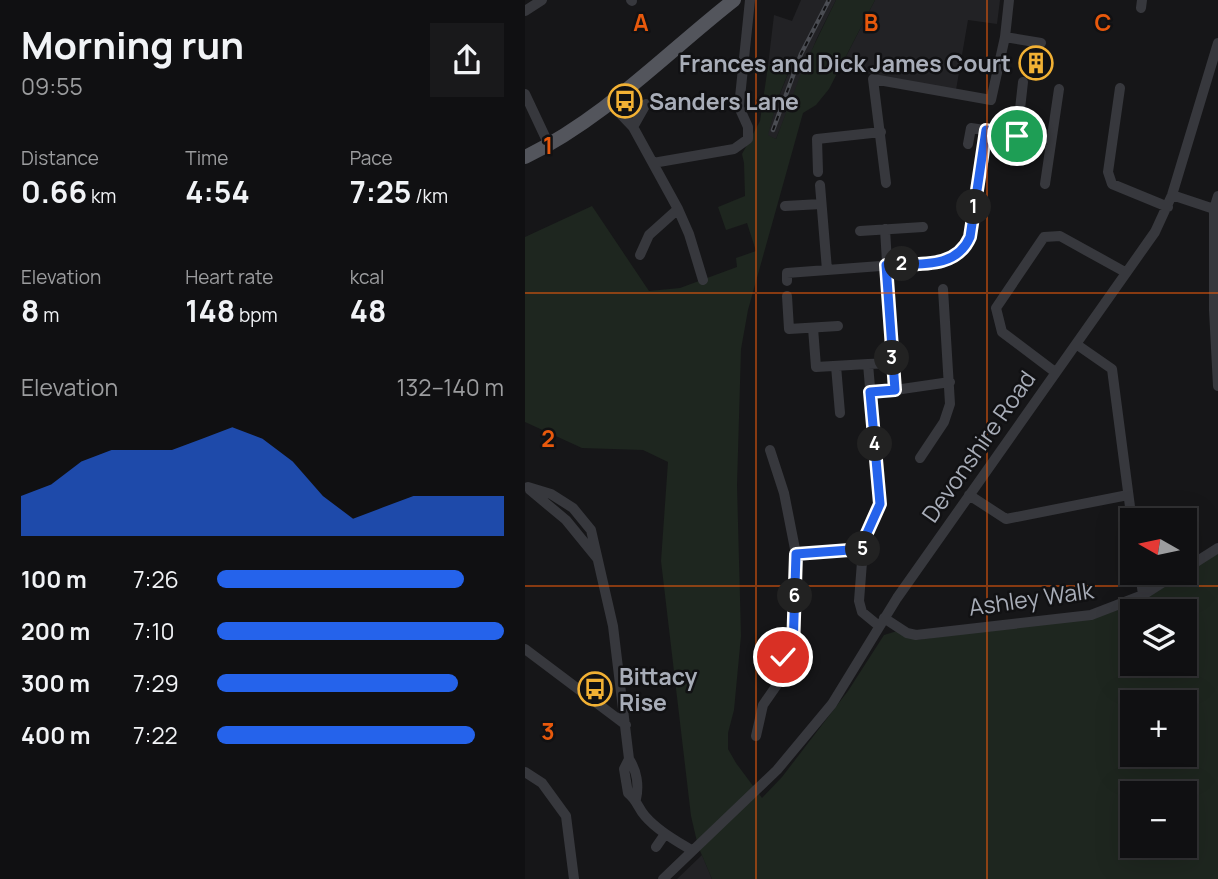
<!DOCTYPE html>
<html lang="en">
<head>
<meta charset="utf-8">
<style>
	:root { --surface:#101012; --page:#19191b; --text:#f1f3f6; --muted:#9c9d9f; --line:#303032; --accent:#2563eb }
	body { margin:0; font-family:Manrope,sans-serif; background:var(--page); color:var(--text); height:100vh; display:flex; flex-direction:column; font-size:26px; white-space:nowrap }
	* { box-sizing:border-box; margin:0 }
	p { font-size:23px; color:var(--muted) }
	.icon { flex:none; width:38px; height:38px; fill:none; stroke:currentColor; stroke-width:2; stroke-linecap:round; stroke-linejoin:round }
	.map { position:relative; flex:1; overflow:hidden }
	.sheet { display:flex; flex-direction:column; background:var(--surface); width:525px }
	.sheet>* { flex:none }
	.needle { width:46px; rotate:279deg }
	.controls { position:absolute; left:595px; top:508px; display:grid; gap:14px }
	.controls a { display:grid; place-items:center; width:77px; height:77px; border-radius:0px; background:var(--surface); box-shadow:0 7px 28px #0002,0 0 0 2px var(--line); font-size:35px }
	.pin { position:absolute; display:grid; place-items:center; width:60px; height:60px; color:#fff; margin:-30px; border:4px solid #fff; border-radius:50%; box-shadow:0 2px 7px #0007 }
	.km { position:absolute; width:35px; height:35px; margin:-18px; border-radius:50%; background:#222; color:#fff; font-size:19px; line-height:35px; text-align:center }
	.round { display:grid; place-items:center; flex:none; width:74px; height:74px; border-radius:0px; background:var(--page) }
	.head { display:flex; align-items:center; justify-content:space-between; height:119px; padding:0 21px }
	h1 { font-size:38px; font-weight:700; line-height:52px }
	.figures { display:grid; grid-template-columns:repeat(3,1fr); gap:10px; height:119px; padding:7px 21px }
	.figures div { display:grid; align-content:center }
	.figures b { font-size:30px; font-weight:700 }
	.figures small { font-size:19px; font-weight:400 }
	.figures p { font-size:19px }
	.chart { height:196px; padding:14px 21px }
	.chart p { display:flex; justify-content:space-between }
	.chart svg { width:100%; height:126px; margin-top:7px; fill:var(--accent); opacity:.7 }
	ul { padding:0 21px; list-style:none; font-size:23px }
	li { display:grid; grid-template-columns:112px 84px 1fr; align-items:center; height:52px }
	li i { height:18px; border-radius:9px; background:var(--accent) }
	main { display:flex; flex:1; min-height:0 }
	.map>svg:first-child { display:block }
</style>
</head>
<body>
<main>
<section class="sheet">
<div class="head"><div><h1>Morning run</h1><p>09:55</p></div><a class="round"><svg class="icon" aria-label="share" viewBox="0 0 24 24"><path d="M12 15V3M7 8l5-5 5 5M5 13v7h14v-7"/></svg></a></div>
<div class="figures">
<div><p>Distance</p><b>0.66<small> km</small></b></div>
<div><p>Time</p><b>4:54</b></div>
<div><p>Pace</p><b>7:25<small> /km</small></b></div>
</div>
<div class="figures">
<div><p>Elevation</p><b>8<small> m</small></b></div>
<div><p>Heart rate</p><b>148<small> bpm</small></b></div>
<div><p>kcal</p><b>48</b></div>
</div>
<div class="chart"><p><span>Elevation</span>132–140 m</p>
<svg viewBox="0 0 160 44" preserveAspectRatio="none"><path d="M0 44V30L10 26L20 18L30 14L40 14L50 14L60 10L70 6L80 10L90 18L100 30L110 38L120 34L130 30L140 30L150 30L160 30V44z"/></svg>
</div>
<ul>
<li><b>100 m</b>7:26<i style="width:86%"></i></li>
<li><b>200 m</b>7:10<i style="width:100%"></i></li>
<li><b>300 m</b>7:29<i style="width:84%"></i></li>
<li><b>400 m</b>7:22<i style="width:90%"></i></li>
</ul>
</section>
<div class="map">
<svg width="693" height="879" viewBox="0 0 693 879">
	<rect width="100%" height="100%" fill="#161618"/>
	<path fill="#222225" d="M 276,0 L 311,0 L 292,38 L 251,139 L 242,136 L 252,101 L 265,69 L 243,66 L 249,15 L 267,21 Z
		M 350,0 L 475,0 L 472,24 L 443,20 L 431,90 L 315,68 Z
		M 177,855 L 187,879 L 152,879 Z"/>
	<path fill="#1e261f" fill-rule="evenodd" d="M 311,0 L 350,0 L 304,89 L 291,105 L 278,113 L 223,310 L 216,349 L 212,485 L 216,636 L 209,710 L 203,733 L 203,749 L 211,763 L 237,798 L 257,777 L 323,691 L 359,635 L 372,631 L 392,640 L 566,615 L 620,598 L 693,552 L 693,879 L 187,879 L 173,846 L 166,816 L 136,561 L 143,462 L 118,450 L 57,448 L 0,422 L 0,237 L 67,206 L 124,291 L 155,288 L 212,267 L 211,258 L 231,251 L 222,223 L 201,230 L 193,207 L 220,196 L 219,163 L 217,154 L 235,121 L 243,66 L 265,68 L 252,101 L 243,135 L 251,139 L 279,66 ZM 607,611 L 660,611 L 660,663 L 607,663 ZM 607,702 L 660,702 L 660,754 L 607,754 ZM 607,793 L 660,793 L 660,845 L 607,845 Z"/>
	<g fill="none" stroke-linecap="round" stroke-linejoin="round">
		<path stroke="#37383d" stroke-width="10" d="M 106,0 L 107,1
			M 616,8 L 617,0
			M 0,11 L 17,0
			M 480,37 L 516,43
			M 595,88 L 583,172 L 587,184 L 643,207
			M 0,94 L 24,145
			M 86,104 L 108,127 L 153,209 L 164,234 L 178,280
			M 108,127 L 121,104
			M 492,136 L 498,82
			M 443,144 L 446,128 L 526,140
			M 128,163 L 209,149 L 223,139 L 223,127 L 214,107 L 225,0
			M 293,172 L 292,139 L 356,132
			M 361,183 L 348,79 L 466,100 L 480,37 L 484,0
			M 520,184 L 534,89
			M 295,185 L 302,270
			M 647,195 L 689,209
			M 693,196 L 689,209 L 689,310 L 693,386
			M 260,206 L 296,204
			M 360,229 L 368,363
			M 335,231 L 398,227
			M 115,255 L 124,235 L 153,209
			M 262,281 L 262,273 L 409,262 C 427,260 437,254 445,237 L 461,130
			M 262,296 L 264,329 L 313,326
			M 288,328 L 291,367 L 343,364
			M 551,344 L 587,369 L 607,522
			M 311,366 L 315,413
			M 530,372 L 477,332 L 471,308 L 519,237 L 535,236 L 600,272
			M 370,390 L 425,382
			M 345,392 L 370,390 L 368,363 L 343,364 L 355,504 L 342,533 L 338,549 L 334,601 L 337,612 L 354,626
			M 245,450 L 259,493 L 271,554 L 268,649
			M 395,458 L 419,422 L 425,404 L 418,289
			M 3,487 L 26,494 L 48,508 L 66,530 L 88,626 L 104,759 C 112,771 114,786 111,799
			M 5,490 L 41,520 L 72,558
			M 444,495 L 481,519 L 603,495
			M 271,554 L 338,549
			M 660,569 L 693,548
			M 615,572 L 618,595
			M 359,618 L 382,633 L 391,635 L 566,615 L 618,595 L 654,572
			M 0,649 L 101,725
			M258 660a11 11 0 1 1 22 0a11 11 0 1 1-22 0Z
			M 231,736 L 238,705 L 263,669
			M 104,759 L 99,769 L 103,793 C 112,800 113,808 120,816 C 132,830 150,840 166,850
			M 0,772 L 17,783 L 41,816 L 49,879
			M 131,847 L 140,834
			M 138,879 L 252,770 L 307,704 L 372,598 L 630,232 L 647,195 L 693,43"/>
		<path stroke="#53555c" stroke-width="14" d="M 0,157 C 80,118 140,54 209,0"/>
		<defs>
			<path id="rail" d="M 248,130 L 276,54 L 304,0"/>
		</defs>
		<use href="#rail" stroke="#4a4c52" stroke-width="4.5"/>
		<use href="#rail" stroke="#111113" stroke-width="2" stroke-dasharray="5" stroke-linecap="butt"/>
	</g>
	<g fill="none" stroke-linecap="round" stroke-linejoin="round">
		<defs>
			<path id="route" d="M 258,657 L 263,650 L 268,649 L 271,554 L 338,549 L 342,533 L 355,504 L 345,392 L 370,390 L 361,265 C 392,263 431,270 445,237 L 461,130 L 492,136"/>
		</defs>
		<use href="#route" stroke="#fff" stroke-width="14"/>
		<use href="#route" stroke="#2563eb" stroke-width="9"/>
	</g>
	<path fill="none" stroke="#e8590c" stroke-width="2" stroke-opacity="0.55" d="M 231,0 L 231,879M 462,0 L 462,879M 0,293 L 693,293M 0,586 L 693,586"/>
	<defs>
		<symbol id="building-ring" viewBox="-11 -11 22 22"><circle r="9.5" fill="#111113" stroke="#f2b134" stroke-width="1.5"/><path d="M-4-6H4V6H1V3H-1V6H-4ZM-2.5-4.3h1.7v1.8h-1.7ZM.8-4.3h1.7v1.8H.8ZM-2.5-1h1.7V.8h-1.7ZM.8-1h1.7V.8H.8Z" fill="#f2b134"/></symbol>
		<symbol id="bus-ring" viewBox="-11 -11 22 22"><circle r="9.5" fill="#111113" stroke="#f2b134" stroke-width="1.5"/><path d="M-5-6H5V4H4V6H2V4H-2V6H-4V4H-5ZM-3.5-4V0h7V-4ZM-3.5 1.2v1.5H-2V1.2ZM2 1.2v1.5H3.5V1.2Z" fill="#f2b134"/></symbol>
	</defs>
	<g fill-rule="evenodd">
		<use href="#building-ring" x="492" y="44" width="38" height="38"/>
		<use href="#bus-ring" x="81" y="82" width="38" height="38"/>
		<use href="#bus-ring" x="51" y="670" width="38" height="38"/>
	</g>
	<g text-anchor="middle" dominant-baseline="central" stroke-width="5" stroke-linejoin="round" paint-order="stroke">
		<g font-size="23" font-weight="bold" fill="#a8adb8" stroke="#111113" text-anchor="start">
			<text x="486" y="63" text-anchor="end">Frances and Dick James Court</text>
			<text x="124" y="101">Sanders Lane</text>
			<text x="94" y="676">Bittacy<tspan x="94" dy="26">Rise</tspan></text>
		</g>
		<g font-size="23" fill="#a8adb8" stroke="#111113">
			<text transform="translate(453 446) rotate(-55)">Devonshire Road</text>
			<text transform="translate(506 598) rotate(-8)">Ashley Walk</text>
		</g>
	</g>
	<g font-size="23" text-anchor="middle" font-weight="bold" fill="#e8590c" stroke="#111113" stroke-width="5" stroke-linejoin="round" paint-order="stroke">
		<text x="116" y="31">A</text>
		<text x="346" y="31">B</text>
		<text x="578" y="31">C</text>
		<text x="23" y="154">1</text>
		<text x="23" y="447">2</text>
		<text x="23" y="740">3</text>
	</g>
</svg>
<div class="controls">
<a><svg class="needle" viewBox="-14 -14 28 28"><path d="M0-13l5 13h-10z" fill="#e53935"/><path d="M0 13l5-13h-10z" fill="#9c9d9f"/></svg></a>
<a><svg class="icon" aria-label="layers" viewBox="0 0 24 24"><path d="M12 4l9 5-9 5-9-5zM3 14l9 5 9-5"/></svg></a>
<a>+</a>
<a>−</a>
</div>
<div class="pin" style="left:492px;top:136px;background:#1e9e55"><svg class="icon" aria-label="arrive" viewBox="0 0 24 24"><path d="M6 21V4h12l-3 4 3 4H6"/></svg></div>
<div class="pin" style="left:258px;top:657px;background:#d93025"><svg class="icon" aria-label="check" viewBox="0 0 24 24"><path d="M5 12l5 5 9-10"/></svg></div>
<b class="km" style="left:449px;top:207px">1</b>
<b class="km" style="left:377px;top:264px">2</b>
<b class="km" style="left:367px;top:358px">3</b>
<b class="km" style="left:350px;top:444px">4</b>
<b class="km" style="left:338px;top:549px">5</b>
<b class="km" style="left:270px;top:596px">6</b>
</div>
</main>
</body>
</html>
